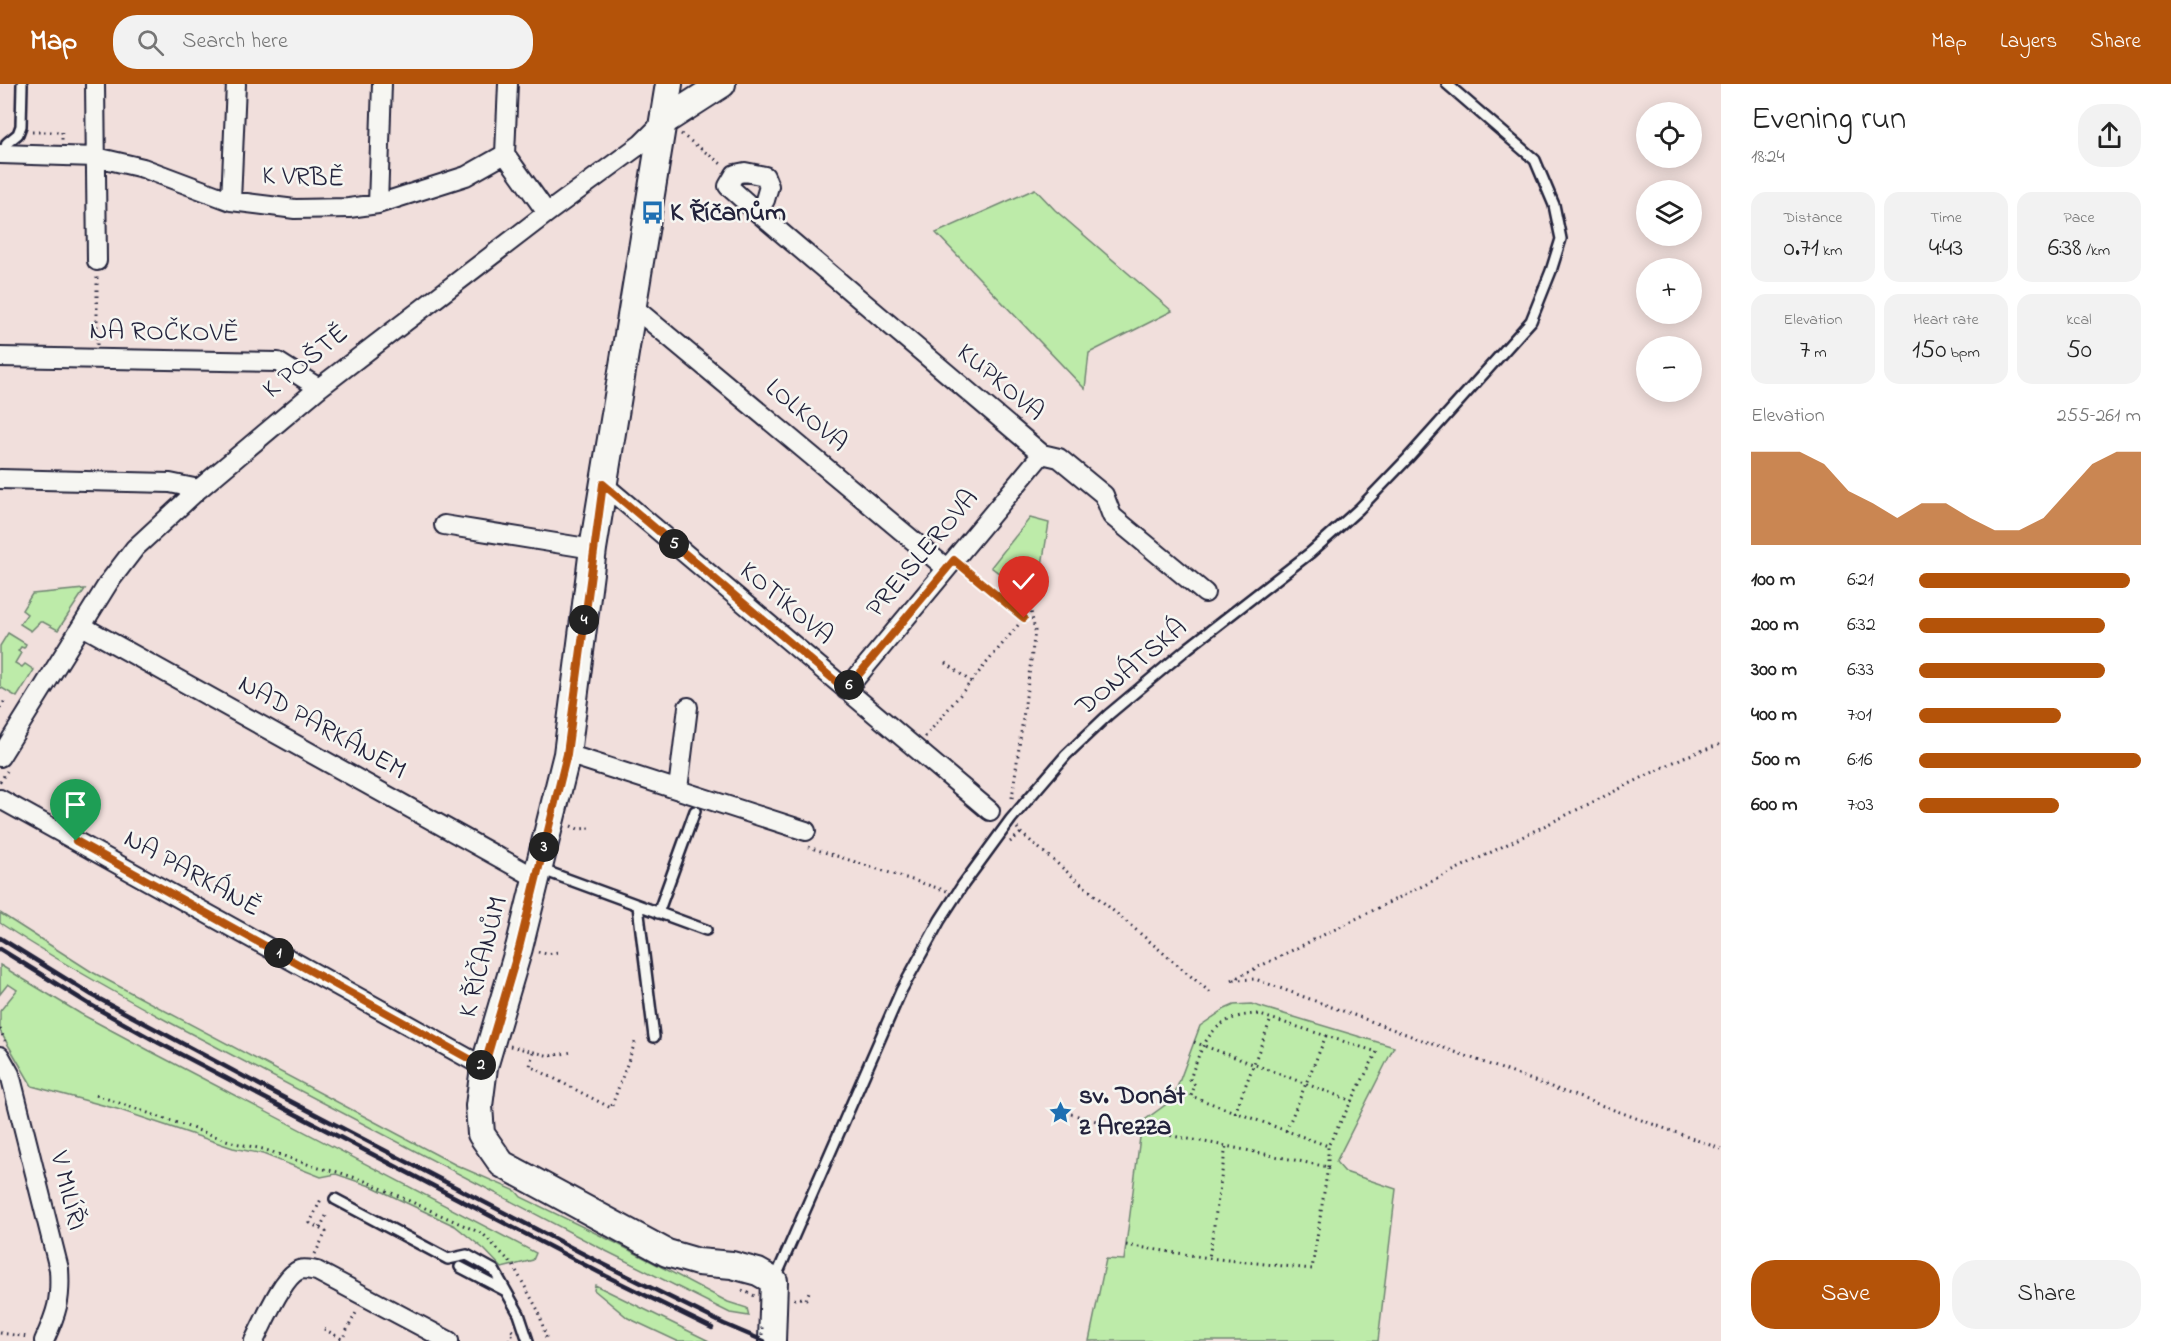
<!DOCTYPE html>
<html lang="en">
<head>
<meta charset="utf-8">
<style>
	:root { --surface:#fff; --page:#f2f2f2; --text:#222; --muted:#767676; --accent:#b45309 }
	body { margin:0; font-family:"Indie Flower",sans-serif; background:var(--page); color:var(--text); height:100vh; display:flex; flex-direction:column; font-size:22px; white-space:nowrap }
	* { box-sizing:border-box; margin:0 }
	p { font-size:20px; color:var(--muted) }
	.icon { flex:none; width:33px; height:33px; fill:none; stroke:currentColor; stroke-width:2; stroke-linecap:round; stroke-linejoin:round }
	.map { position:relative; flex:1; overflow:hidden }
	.panel { display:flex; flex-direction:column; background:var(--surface); width:450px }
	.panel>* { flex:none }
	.fabs { position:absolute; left:1636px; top:18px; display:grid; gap:12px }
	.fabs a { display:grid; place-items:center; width:66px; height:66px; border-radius:50%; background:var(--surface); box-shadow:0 3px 15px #0003; font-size:30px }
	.pin { position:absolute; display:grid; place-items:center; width:51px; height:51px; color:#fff; margin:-62px -26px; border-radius:50% 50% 50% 0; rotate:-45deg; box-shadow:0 0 6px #0007 }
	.pin .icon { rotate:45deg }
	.km { position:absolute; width:30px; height:30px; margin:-15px; border-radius:50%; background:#222; color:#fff; font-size:16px; line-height:30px; text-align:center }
	.round { display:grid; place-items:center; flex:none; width:63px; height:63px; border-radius:24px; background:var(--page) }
	.headline { display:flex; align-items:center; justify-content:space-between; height:102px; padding:0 30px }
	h1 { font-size:33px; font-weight:600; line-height:45px }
	.figures { display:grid; grid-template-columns:repeat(3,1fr); gap:9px; height:102px; padding:6px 30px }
	.figures div { display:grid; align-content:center; border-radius:15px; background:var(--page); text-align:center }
	.figures b { font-size:26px; font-weight:600 }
	.figures small { font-size:16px; font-weight:400 }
	.figures p { font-size:16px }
	.chart { height:168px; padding:12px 30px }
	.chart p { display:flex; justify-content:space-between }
	.chart svg { width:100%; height:108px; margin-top:6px; fill:var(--accent); opacity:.7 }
	.button { display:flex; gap:12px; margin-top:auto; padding:12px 30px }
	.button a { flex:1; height:69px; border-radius:24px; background:var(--accent); color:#fff; font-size:24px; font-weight:600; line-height:69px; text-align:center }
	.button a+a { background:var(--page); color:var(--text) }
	ul { padding:0 30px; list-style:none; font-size:20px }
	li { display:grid; grid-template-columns:96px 72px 1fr; align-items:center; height:45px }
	li i { height:15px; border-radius:8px; background:var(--accent) }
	header { display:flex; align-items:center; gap:36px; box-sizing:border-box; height:84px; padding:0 30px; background:var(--accent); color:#fff }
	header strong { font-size:28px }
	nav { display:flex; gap:33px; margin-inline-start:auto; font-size:21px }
	.search { width:420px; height:54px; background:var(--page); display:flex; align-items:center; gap:15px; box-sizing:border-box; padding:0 21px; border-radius:24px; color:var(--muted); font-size:22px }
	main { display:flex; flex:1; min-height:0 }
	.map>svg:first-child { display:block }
</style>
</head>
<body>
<header>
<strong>Map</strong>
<div class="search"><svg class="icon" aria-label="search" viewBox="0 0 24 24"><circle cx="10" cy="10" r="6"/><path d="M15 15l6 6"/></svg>Search here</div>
<nav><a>Map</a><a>Layers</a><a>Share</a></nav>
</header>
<main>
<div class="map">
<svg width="1721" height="1257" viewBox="0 0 1721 1257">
	<rect width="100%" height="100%" fill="#f1dfdc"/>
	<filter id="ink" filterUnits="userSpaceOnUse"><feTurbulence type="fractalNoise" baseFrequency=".0167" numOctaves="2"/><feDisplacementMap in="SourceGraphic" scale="12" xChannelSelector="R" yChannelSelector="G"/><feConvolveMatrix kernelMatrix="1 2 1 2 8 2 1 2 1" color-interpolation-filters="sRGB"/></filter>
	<g filter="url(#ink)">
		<path fill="#bdeba9" stroke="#708672" stroke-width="1.5" d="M 1035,105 L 1055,126 L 1172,227 L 1089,269 L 1085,305 L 936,149 Z
			M 1030,434 L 1049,439 L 1036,517 L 991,483 Z
			M 85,505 L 58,546 L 43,538 L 40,538 L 31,547 L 20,540 L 27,530 L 22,526 L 32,510 Z
			M 8,549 L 26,560 L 24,564 L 21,563 L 18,567 L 21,569 L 15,579 L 22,583 L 25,580 L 34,586 L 17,613 L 0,603 L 0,562 Z
			M 0,829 L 92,888 L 456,1081 L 516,1107 L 521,1113 L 616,1159 L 728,1218 L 747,1224 L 749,1232 L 730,1229 L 604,1166 L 167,937 C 110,906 54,875 0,839 Z
			M 0,881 L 81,930 L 150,967 L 536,1169 L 533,1176 L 502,1184 L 485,1166 L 455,1142 L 373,1103 L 336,1090 L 321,1093 L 263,1070 L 233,1064 L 117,1025 L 32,1002 L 0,947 L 0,927 L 17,906 L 8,900 L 0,910 Z
			M 1251,920 L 1394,963 L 1336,1078 L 1345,1088 L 1396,1105 L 1378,1257 L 1089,1257 L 1106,1175 L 1124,1176 L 1142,1038 L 1172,1016 L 1169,1015 L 1172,1008 L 1175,1009 L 1200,942 L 1225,925 L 1234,921 Z
			M 595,1201 L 709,1257 L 677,1257 L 628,1234 L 594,1206 Z"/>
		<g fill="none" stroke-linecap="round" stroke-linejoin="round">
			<defs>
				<path id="lane" d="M 4,70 L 7,59 L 18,50 L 21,42 L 22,0
					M 540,785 L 706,846
					M 638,822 L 654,953
					M 658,829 L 695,727
					M 335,1115 L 448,1175 L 467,1171 L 494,1186 L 519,1230 L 528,1257
					M 460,1183 L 506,1207
					M 775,1195 L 901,907 L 940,836 L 962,802 L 1011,735 L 1066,671 L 1108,631 L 1188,564 L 1310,469 L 1359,425 L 1408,374 L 1531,237 L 1551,187 L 1561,155 L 1554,121 L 1535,76 L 1447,0"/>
				<path id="street" d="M 95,0 L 97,177
					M 508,0 L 505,70 L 547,129
					M 0,70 L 96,73 L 143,84 L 231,117 L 295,125 L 349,124 L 378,120 L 466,92 L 505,70
					M 231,117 L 236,0
					M 378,120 L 382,0
					M 757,128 L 765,116 L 769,102 L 765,92 L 745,88 L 735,90 L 728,102 L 757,128 L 1042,370 L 1059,374 L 1104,411 L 1112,432 L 1205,509
					M 631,221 L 946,484
					M 0,273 L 278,278 L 319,304
					M 0,395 L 170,399 L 199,405
					M 603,400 L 990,727
					M 444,441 L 593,465
					M 82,542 L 536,794
					M 846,606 L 1042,370
					M 567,670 L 806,747
					M 0,673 L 109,498 L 135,464 L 199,405 L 319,304 L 547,129 L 641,60 L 663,38
					M 678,705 L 688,623
					M 0,715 L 484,983
					M 0,972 L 10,990 L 59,1185 C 61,1216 57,1228 44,1257
					M 254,1257 C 263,1240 282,1193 299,1186 C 305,1184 311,1186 317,1187 L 449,1257"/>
				<path id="secondary" d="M 669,0 L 593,465 L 567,670 L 519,864 L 484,983 L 479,1022 L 481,1050 L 502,1080 L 667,1169 L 698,1178 L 732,1181 L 758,1188 L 774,1197 L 772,1257
					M 663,38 L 722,0"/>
			</defs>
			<use href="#lane" stroke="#22223b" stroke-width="14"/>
			<use href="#street" stroke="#22223b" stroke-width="22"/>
			<use href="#secondary" stroke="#22223b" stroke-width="30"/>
			<path stroke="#22223b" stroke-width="3" stroke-dasharray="1.5 4.5" stroke-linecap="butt" d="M 32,48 L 62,48 L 62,57
				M 681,50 L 724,82
				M 97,261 L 97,192
				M 946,579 L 971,598
				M 0,624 L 6,615
				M 925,653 L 1024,534 L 967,486
				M 0,698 L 7,687
				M 1012,714 L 1035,547 L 1020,474
				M 571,742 L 578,745 L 591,744
				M 1017,744 L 1021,749 L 1212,910
				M 1010,758 L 1021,749
				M 808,763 L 947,807
				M 538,868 L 547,870 L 558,868
				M 1232,896 L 1684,673 L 1721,660
				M 1234,896 L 1255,895 L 1721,1065
				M 1257,930 L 1377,968 L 1328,1062 L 1191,1012 L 1195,1001 L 1190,995 C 1203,958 1212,932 1257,930 Z
				M 0,945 L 5,957
				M 1194,958 L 1352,1017
				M 510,962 L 550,972 L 572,968
				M 533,968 L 530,982 L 611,1024 L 636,956
				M 96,1011 L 235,1059 L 263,1065 L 319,1084 L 338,1088 L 365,1097 L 483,1150 L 513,1181 L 539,1228 L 547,1257
				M 1235,1029 L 1271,935
				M 1071,1030 L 1111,1041
				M 1141,1046 L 1226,1062
				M 1286,1047 L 1326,952
				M 1328,1083 L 1328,1062
				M 320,1144 L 326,1132
				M 1126,1161 L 1209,1174 L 1312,1185 L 1328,1083 L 1226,1062 L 1209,1174
				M 315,1170 L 326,1148 L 310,1139 L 322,1113
				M 742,1206 L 755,1212
				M 794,1215 L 799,1214 L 806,1215 L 809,1208
				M 324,1245 L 342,1255
				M 0,1249 L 28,1253
				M 341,1257 L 357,1227
				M 509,1257 L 514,1248 L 510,1245"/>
			<use href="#lane" stroke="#f6f6f2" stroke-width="9"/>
			<use href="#street" stroke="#f6f6f2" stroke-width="18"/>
			<use href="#secondary" stroke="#f6f6f2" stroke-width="26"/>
			<path stroke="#22223b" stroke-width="4.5" d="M 0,854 L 92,911 L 271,1007 L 599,1178 L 724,1240 L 764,1257
				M 0,865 L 89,920 L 159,959 L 606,1192 L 712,1244"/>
			<path stroke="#22223b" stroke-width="3" stroke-dasharray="1.5 4.5" stroke-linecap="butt" d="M 762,1257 L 762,1241"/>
		</g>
	</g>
	<g fill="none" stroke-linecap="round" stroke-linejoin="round" filter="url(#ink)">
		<defs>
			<path id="route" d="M 76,757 L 484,983 L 519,864 L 567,670 L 603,400 L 846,606 L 954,476 L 1024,534"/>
		</defs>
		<use href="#route" stroke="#fff" stroke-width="12"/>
		<use href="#route" stroke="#b45309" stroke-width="8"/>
	</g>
	<defs>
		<symbol id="bus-bare" viewBox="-9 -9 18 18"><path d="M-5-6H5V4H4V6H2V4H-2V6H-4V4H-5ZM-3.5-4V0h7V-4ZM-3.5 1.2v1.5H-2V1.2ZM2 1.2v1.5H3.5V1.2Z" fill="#1f6fb2" stroke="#f6f6f2" stroke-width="2.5" paint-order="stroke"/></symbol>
		<symbol id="sight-bare" viewBox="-9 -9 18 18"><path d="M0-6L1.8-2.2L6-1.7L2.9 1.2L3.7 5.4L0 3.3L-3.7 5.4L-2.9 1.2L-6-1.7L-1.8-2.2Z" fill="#1f6fb2" stroke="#f6f6f2" stroke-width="2.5" paint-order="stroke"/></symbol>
	</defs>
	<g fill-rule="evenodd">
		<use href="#bus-bare" x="636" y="112" width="33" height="33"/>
		<use href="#sight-bare" x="1044" y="1012" width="33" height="33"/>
	</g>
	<g text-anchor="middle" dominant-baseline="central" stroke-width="5" stroke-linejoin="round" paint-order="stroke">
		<g font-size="27" fill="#22223b" stroke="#f6f6f2">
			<text transform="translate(303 94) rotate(2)">K VRBĚ</text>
			<text transform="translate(164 249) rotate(1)">NA ROČKOVĚ</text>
			<text transform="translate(306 278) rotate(-39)">K POŠTĚ</text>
			<text transform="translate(1000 299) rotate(40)">KUPKOVA</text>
			<text transform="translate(806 332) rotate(40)">LOLKOVA</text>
			<text transform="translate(923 470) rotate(-50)">PREISLEROVA</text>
			<text transform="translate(786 520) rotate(40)">KOTÍKOVA</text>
			<text transform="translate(1132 584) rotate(-40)">DONÁTSKÁ</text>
			<text transform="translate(322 644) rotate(29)">NAD PARKÁNEM</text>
			<text transform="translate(192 790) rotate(29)">NA PARKÁNĚ</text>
			<text transform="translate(484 873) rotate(-75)">K ŘÍČANŮM</text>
			<text transform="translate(67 1107) rotate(76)">V MILÍŘI</text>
		</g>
		<g font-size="27" font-weight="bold" fill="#22223b" stroke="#f6f6f2" text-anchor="start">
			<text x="670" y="129">K Říčanům</text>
			<text x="1079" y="1012">sv. Donát<tspan x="1079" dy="31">z Arezza</tspan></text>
		</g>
	</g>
</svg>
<div class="fabs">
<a><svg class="icon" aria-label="locate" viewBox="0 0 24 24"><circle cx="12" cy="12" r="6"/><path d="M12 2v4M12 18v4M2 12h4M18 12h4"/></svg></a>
<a><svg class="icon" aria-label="layers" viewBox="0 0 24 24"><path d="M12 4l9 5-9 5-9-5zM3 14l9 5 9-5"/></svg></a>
<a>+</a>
<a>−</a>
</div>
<div class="pin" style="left:76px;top:757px;background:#1e9e55"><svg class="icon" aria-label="arrive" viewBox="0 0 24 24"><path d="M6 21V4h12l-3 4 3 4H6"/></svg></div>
<div class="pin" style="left:1024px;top:534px;background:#d93025"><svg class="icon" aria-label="check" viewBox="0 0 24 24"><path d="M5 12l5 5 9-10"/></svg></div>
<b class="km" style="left:279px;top:869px">1</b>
<b class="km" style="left:481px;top:981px">2</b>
<b class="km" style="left:544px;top:763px">3</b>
<b class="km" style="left:584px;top:536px">4</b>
<b class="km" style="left:674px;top:460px">5</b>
<b class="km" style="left:849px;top:601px">6</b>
</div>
<section class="panel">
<div class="headline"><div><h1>Evening run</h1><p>18:24</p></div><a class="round"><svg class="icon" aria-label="share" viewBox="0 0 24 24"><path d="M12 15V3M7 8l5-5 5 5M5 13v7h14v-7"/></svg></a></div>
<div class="figures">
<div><p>Distance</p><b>0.71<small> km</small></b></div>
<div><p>Time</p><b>4:43</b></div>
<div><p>Pace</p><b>6:38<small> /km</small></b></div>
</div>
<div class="figures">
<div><p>Elevation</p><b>7<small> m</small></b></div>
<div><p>Heart rate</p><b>150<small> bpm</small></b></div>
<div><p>kcal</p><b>50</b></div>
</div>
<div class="chart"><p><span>Elevation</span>255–261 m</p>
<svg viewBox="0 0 160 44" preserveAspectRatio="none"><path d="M0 44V6L10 6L20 6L30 11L40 22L50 27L60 33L70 27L80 27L90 33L100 38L110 38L120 33L130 22L140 11L150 6L160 6V44z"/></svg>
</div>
<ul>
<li><b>100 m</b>6:21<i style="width:95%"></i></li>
<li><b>200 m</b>6:32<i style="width:84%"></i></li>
<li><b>300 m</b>6:33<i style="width:84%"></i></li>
<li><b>400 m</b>7:01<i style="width:64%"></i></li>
<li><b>500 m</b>6:16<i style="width:100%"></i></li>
<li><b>600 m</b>7:03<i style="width:63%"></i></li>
</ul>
<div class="button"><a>Save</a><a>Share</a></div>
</section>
</main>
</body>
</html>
